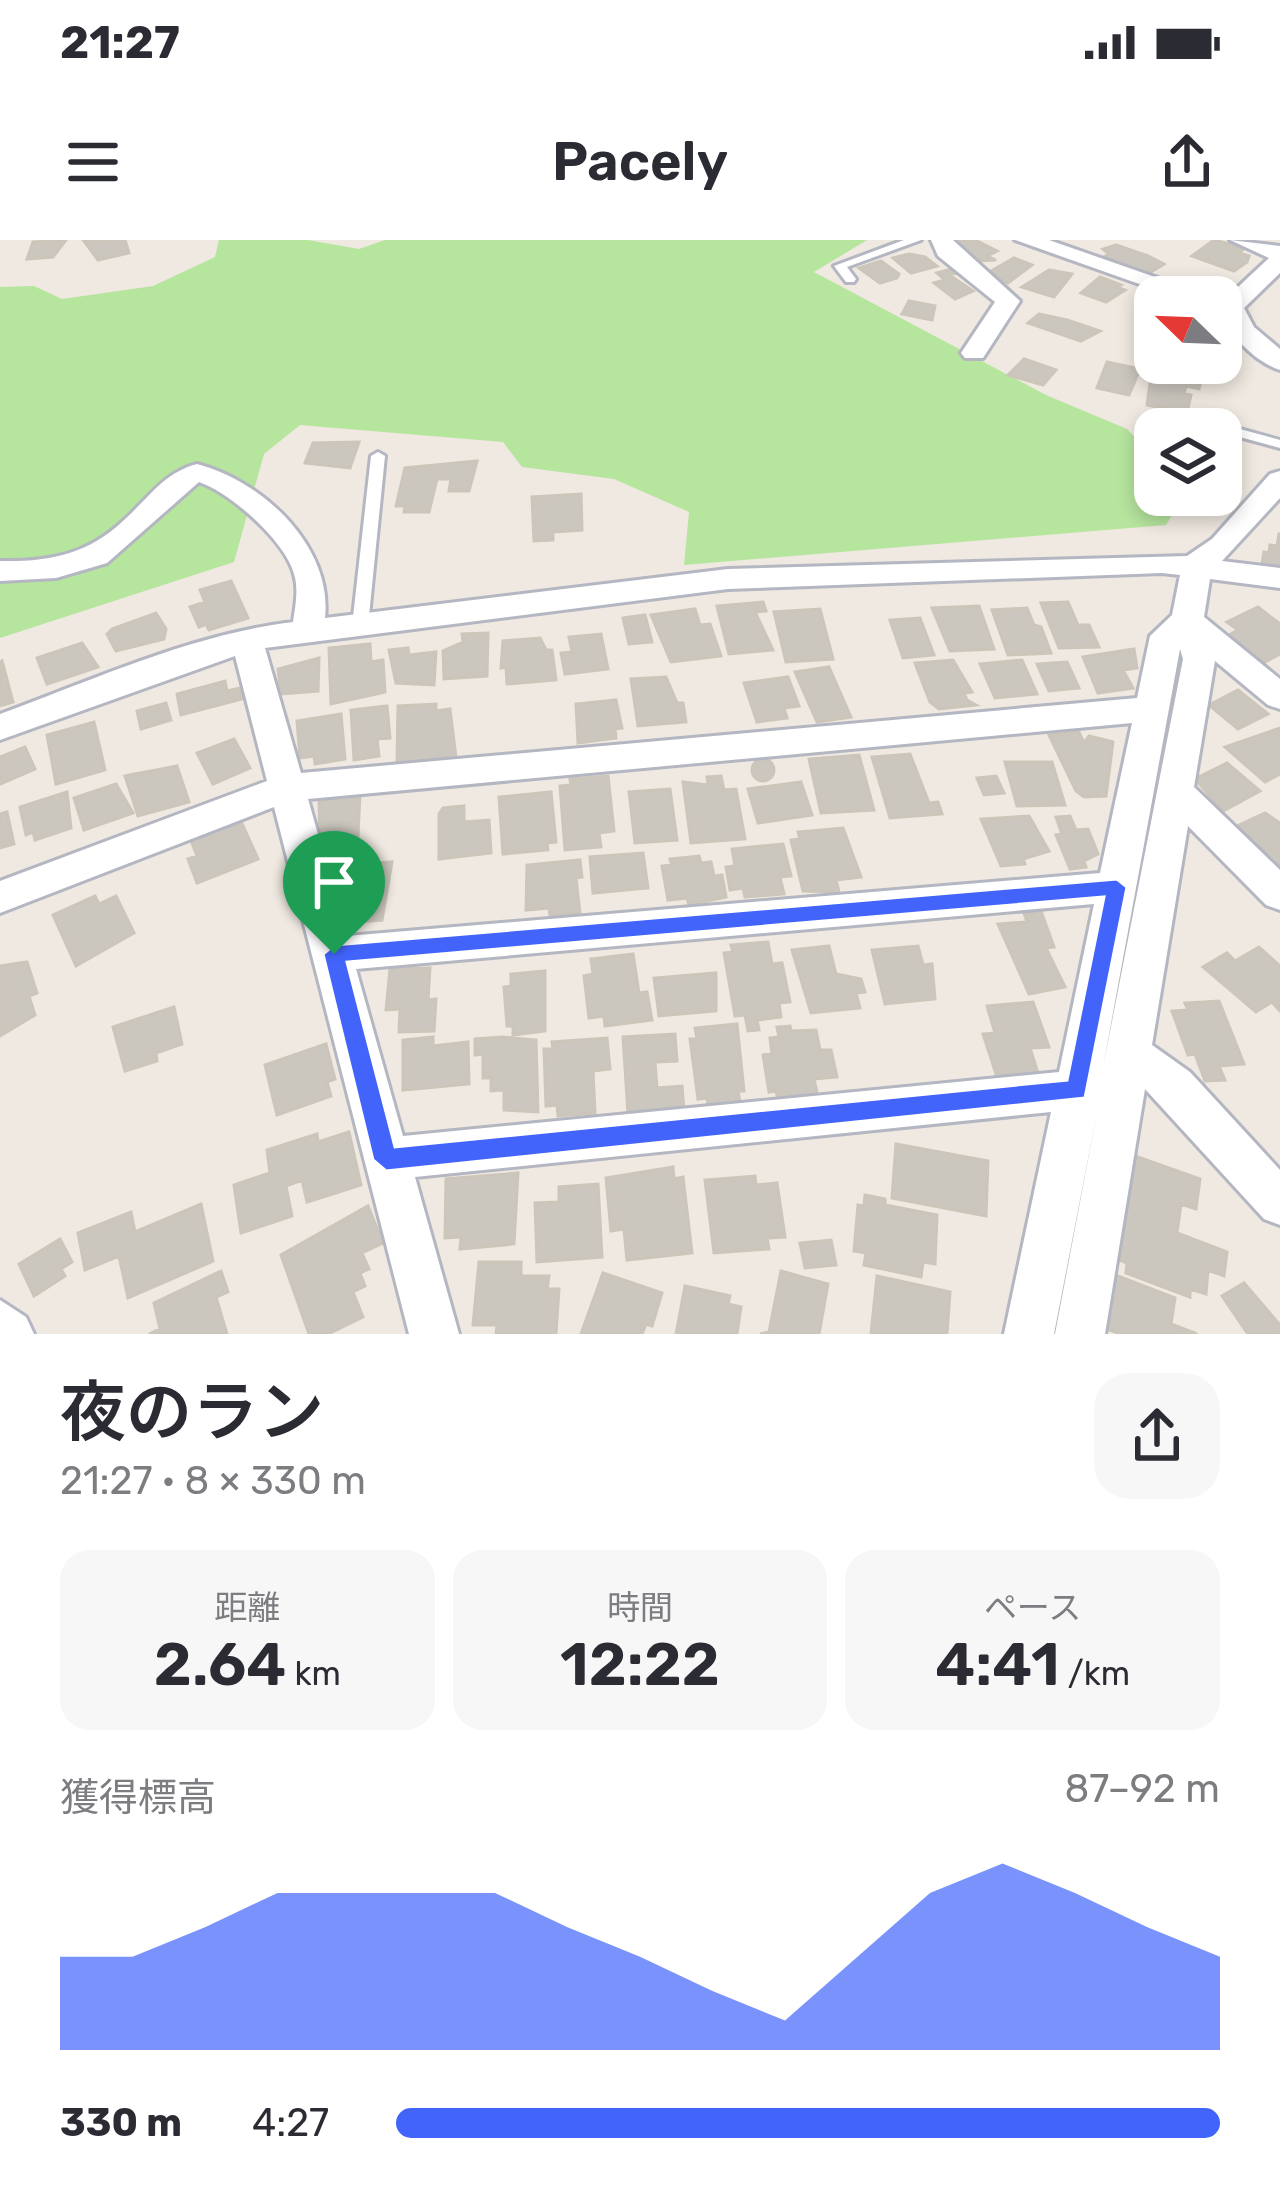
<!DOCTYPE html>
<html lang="ja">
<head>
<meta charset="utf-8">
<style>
	:root { --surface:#fff; --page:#f7f7f7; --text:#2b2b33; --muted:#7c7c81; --accent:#4264fb }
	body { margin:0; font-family:Rubik,"Noto Sans JP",sans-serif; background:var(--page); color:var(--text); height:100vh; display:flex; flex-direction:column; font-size:45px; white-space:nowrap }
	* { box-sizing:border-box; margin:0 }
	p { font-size:39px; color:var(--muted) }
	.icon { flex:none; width:66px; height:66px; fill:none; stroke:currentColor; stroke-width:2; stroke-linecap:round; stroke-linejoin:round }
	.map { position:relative; height:1094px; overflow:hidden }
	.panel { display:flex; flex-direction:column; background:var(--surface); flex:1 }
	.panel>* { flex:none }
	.needle { width:78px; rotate:293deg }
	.tools { position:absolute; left:1134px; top:36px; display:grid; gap:24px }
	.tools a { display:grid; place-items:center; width:108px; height:108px; border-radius:24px; background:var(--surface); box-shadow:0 6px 18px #0003; font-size:60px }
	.pin { position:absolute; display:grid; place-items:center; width:102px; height:102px; color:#fff; margin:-123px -51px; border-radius:50% 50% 50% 0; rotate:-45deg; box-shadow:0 0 12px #0007 }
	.pin .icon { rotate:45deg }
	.round { display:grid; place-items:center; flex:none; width:126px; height:126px; border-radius:36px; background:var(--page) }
	.overview { display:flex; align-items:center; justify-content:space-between; height:204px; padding:0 60px }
	h1 { font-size:66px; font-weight:600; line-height:90px }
	.metrics { display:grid; grid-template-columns:repeat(3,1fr); gap:18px; height:204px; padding:12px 60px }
	.metrics div { display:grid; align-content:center; border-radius:30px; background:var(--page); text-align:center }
	.metrics b { font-size:60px; font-weight:600 }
	.metrics small { font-size:33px; font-weight:400 }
	.metrics p { font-size:33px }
	.chart { height:336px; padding:24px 60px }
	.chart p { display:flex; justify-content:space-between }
	.chart svg { width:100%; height:216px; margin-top:12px; fill:var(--accent); opacity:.7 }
	ul { padding:0 60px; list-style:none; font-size:39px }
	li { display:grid; grid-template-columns:192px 144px 1fr; align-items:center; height:90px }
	li i { height:30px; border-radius:15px; background:var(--accent) }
	.status { display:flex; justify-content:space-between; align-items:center; height:84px; padding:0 60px; background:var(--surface); direction:ltr }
	.status svg { height:33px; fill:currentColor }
	header { display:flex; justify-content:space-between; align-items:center; height:156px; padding:0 60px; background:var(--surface); font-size:54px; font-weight:600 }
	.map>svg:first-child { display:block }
</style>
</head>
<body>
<div class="status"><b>21:27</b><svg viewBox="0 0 49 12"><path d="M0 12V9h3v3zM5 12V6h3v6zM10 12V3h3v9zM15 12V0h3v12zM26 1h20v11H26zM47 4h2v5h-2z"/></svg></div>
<header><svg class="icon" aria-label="menu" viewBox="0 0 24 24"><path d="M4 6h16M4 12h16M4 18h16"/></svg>Pacely<svg class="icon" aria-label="share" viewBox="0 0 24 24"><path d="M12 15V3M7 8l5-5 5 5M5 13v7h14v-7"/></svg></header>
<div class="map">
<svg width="1280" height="1094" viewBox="0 0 1280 1094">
	<rect width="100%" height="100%" fill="#efe9e1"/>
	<path fill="#b6e59e" d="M 219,0 L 308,0 L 359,9 L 385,0 L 867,0 L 814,32 L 1046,155 L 1127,189 L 1155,218 L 1155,255 L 1184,255 L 1166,285 L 684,325 L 689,272 L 614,239 L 522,227 L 503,202 L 300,185 L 264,214 L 234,322 L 0,398 L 0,47 L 34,46 L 62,59 L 153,46 L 215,17 Z"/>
	<path fill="#cbc7bf" stroke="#cbc5ba" stroke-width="3" d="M 66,0 L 53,17 L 27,19 L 33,2 Z
		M 125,0 L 129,13 L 98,20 L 84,1 Z
		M 1214,0 L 1245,8 L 1239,13 L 1249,16 L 1247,22 L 1234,31 L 1192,16 Z
		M 954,1 L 977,1 L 997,11 L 987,16 L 996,20 L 975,21 L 958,12 L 965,10 Z
		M 1116,5 L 1148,16 L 1164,24 L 1149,33 L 1104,17 L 1109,14 L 1103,9 Z
		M 909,14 L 925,17 L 937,26 L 911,33 L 893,18 Z
		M 1014,18 L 1032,25 L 1008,43 L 986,34 Z
		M 881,21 L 899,34 L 897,38 L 880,43 L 859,28 Z
		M 952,29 L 957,33 L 949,35 L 973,51 L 955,59 L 934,43 L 945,40 L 937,33 Z
		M 1049,30 L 1072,34 L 1054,57 L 1022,47 Z
		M 1100,37 L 1121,45 L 1117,47 L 1125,50 L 1106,62 L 1081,53 Z
		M 909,61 L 935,66 L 932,80 L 902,74 Z
		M 1039,74 L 1067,80 L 1100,91 L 1081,101 L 1028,83 Z
		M 1024,119 L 1056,130 L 1043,145 L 1008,135 Z
		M 1107,122 L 1140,129 L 1129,155 L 1097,148 Z
		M 1152,129 L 1202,137 L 1199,149 L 1186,146 L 1184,154 L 1191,155 L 1187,173 L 1147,165 Z
		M 359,202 L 350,228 L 305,223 L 313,203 Z
		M 477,221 L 469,251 L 449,251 L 451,239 L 437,239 L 429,272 L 404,272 L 405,266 L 396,266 L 405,228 Z
		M 581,254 L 582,290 L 553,292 L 553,300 L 534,301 L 532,257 Z
		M 1279,294 L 1280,294 L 1280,329 L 1262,324 L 1264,312 L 1269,313 L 1270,305 L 1277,306 Z
		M 231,341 L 248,378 L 209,390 L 206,384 L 199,387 L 190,367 L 205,362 L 200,350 Z
		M 763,362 L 766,371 L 755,372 L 773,410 L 729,414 L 717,366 Z
		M 1068,362 L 1078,385 L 1089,385 L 1099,407 L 1059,408 L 1041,363 Z
		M 979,366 L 994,409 L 950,411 L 932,368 Z
		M 1258,367 L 1280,384 L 1280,414 L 1265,422 L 1229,395 L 1238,390 L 1227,382 Z
		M 1027,368 L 1034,385 L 1041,387 L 1051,413 L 1008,415 L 992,370 Z
		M 695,369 L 700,385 L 710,384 L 721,416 L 671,422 L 651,375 Z
		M 820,369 L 833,419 L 786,422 L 774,372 Z
		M 156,373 L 166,389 L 164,399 L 116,411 L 107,394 L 112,389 Z
		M 645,375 L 652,402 L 629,404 L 623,378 Z
		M 920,378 L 934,415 L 903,418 L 890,380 Z
		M 488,393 L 487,436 L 444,439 L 443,411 L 463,402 L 462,394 Z
		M 601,394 L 608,429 L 565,434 L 561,413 L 572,412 L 569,397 Z
		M 540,398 L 546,410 L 552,410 L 556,440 L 507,444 L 506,427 L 501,428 L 503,401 Z
		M 82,403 L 98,427 L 47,444 L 37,418 Z
		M 370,404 L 371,422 L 383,420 L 385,452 L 331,464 L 329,408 Z
		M 408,408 L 409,415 L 436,412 L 434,445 L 396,443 L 389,410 Z
		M 1134,409 L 1137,428 L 1123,430 L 1133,448 L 1098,453 L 1083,417 Z
		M 319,418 L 318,451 L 281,454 L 278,429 Z
		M 953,420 L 972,452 L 964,453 L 967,460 L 976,465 L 939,469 L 930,462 L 915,423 Z
		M 1022,420 L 1037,454 L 995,458 L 980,424 Z
		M 2,421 L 13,462 L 0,466 L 0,422 Z
		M 1067,422 L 1079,448 L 1049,451 L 1037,424 Z
		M 829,427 L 851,477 L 817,482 L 795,432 Z
		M 666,437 L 677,463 L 683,463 L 686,482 L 638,486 L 631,439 Z
		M 788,437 L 799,466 L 784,468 L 787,478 L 757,482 L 744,443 Z
		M 225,441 L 227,451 L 240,448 L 242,459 L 181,475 L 177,454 Z
		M 1238,450 L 1268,474 L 1238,489 L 1209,465 Z
		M 616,460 L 622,488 L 615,489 L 616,498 L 578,503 L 576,464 Z
		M 166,463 L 171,480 L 141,489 L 137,471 Z
		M 436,464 L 436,471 L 450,469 L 456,518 L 397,523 L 398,466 Z
		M 387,466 L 390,498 L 377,499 L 379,516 L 354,520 L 351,470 Z
		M 341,474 L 345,519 L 315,524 L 314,516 L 300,518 L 297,481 Z
		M 94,482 L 105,530 L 56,544 L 47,495 Z
		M 1280,488 L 1280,534 L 1265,542 L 1225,507 Z
		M 1079,492 L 1084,503 L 1089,496 L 1113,502 L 1106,556 L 1084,557 L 1076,551 L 1049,495 Z
		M 234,499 L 250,528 L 213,544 L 197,513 Z
		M 25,507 L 35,529 L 0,544 L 0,517 Z
		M 910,514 L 929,563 L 938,562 L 942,574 L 890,578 L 872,517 Z
		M 859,515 L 874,570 L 821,573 L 809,519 Z
		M752 530a11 11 0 1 1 22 0a11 11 0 1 1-22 0Z
		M 1005,522 L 1052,522 L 1065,565 L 1017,566 Z
		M 1227,523 L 1260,551 L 1223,571 L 1195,539 Z
		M 177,526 L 189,562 L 138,576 L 125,536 Z
		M 608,536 L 614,591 L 599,593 L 601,607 L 565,610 L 560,546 L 571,545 L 570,539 Z
		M 721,536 L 724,550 L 736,549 L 745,599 L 691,603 L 683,542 L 708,545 L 707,537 Z
		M 996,536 L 1004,553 L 984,555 L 977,538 Z
		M 801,542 L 812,575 L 758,583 L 748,549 Z
		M 116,544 L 133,573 L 84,590 L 74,558 Z
		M 670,549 L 677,600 L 635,603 L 629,552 Z
		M 67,552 L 71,588 L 35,600 L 33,592 L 26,595 L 20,567 Z
		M 551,552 L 556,602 L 547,603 L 548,610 L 503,614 L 499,557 Z
		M 360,554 L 358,596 L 320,599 L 319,562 Z
		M 464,566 L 464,582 L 489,580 L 491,613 L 439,619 L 439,574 L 443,568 Z
		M 7,572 L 14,604 L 0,608 L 0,574 Z
		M 1265,573 L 1280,583 L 1280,633 L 1233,588 Z
		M 1029,576 L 1049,611 L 1023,619 L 1025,624 L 1001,626 L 981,579 Z
		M 1070,576 L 1076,590 L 1088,589 L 1098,614 L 1084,621 L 1086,627 L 1070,629 L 1056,595 L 1062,594 L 1056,577 Z
		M 240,579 L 258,619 L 197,643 L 188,619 L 197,616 L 190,598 Z
		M 843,588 L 861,637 L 836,640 L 839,652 L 803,651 L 791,600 L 800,599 L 798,592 Z
		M 783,604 L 791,636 L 780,637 L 784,654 L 745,657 L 743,648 L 730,650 L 726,627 L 735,626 L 732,609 Z
		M 643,613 L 648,648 L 593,653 L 590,617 Z
		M 699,616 L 701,623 L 711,622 L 714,636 L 722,635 L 726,657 L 689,665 L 687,658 L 668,660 L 662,626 L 672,625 L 670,619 Z
		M 580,620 L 582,637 L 576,638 L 580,673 L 550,676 L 549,668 L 526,670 L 527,625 Z
		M 392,622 L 382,680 L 342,683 L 353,625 Z
		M 95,656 L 99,664 L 116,656 L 134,693 L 76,726 L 53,675 Z
		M 1041,671 L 1054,707 L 1046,708 L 1065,747 L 1029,754 L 998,684 L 1027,682 L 1024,673 Z
		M 768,702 L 772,724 L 782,723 L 790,762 L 779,763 L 781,777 L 757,780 L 759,790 L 748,791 L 745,775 L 735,776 L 724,713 L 733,712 L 731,705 Z
		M 829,706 L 836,734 L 861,739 L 865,752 L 856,753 L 860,768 L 811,773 L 792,710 Z
		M 918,706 L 923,725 L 932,724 L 935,759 L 885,764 L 872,710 Z
		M 1259,707 L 1280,726 L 1280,771 L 1272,762 L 1256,772 L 1203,727 L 1227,713 L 1235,721 Z
		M 633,714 L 639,753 L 647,752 L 652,780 L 605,786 L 604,776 L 589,778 L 584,736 L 593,734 L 591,719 Z
		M 27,722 L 37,753 L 29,756 L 35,775 L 0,796 L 0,726 Z
		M 430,728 L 428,760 L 436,759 L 434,791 L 399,792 L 400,769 L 386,770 L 390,729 Z
		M 545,731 L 545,791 L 513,795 L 513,786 L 507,786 L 504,747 L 511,746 L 511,734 Z
		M 716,733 L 716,771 L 659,776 L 654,738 Z
		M 1219,761 L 1244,824 L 1219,826 L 1225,840 L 1205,841 L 1195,814 L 1188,815 L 1172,771 L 1188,770 L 1185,763 Z
		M 1033,762 L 1049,807 L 1030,808 L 1038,833 L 997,837 L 983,794 L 995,793 L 987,766 Z
		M 174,767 L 182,804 L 156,813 L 157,821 L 125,831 L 113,787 Z
		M 737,784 L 744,851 L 738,851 L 740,862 L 708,865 L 707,858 L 698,859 L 690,799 L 697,799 L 695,788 Z
		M 790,786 L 791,791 L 816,790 L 820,810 L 831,810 L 837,837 L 814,839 L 817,852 L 803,857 L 778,860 L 776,851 L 769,852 L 763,815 L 772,814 L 770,798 L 779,797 L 777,787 Z
		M 675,794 L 677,821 L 655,822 L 657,848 L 682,846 L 684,870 L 628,874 L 623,797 Z
		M 433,797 L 433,806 L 468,802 L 469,844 L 403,850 L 403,800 Z
		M 503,797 L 536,800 L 538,872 L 504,870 L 504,850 L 491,851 L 491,838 L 483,838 L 483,814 L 475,815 L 475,799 Z
		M 607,798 L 610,829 L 593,831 L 595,873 L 558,876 L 557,865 L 546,866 L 544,809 L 553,809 L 552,802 Z
		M 326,804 L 335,839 L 327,842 L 331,856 L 277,875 L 265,825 Z
		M 349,892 L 361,945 L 307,962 L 302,940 L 286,946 L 292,976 L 241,993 L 234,945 L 270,933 L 267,910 L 317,894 L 318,902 Z
		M 896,904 L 988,921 L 986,976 L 892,958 Z
		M 1135,916 L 1200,939 L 1196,969 L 1181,964 L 1177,993 L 1227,1012 L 1224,1036 L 1208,1030 L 1206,1054 L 1190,1049 L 1190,1057 L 1126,1033 L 1127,1023 L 1117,1019 Z
		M 673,927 L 674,939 L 683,937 L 692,1013 L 627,1020 L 624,989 L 611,991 L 606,938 Z
		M 518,933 L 514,1004 L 460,1009 L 461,997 L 445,998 L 446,939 Z
		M 755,936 L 756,945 L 777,943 L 785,997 L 767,998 L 769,1009 L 714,1013 L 705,940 Z
		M 598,944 L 602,1017 L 537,1022 L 535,963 L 559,962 L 559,947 Z
		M 865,955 L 885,959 L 885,965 L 937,975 L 935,1024 L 923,1022 L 921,1037 L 864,1025 L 866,1013 L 854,1011 L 858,965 L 864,966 Z
		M 201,964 L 213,1021 L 128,1058 L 119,1016 L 85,1030 L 78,993 L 131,972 L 135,992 Z
		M 368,966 L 383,1003 L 362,1013 L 369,1029 L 360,1033 L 365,1046 L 353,1052 L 363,1077 L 328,1094 L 309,1094 L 281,1015 Z
		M 60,999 L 72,1022 L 61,1029 L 65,1036 L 34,1056 L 19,1024 Z
		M 831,1000 L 836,1025 L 805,1028 L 800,1003 Z
		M 479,1022 L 521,1022 L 521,1036 L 549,1036 L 547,1049 L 559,1049 L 556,1094 L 496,1094 L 497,1085 L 473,1085 Z
		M 221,1031 L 228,1052 L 216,1057 L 227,1094 L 149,1094 L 160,1089 L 154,1063 Z
		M 781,1031 L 828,1044 L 819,1094 L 760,1094 L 769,1092 Z
		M 603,1033 L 662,1053 L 652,1086 L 646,1084 L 642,1094 L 581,1094 Z
		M 1110,1033 L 1175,1058 L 1171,1084 L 1197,1094 L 1120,1094 L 1107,1089 L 1110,1075 L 1103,1073 Z
		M 877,1036 L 950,1052 L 947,1094 L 871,1094 Z
		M 1244,1043 L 1280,1085 L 1280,1094 L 1248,1094 L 1222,1056 Z
		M 685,1046 L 730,1056 L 728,1064 L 741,1067 L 737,1094 L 676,1094 Z"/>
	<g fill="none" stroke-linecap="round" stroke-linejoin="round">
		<defs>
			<path id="service" d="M 904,0 L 921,0 L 847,27 L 856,39 L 854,42 L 846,42 L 834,26 Z
				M 1185,174 L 1280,200 L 1280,208 L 1221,192 L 1221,189 L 1180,181 L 1178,178 Z
				M 378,212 L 385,216 L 368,386 L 360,391 L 352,386 L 371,216 Z"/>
			<path id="minor" d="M 931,0 L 953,0 L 1020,61 L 983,118 L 965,118 L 961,113 L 995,62 L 938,16 Z
				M 1015,0 L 1049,0 L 1212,57 L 1176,57 Z
				M 1230,0 L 1280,6 L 1280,33 L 1244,68 L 1254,87 L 1280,109 L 1280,130 C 1255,122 1220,89 1222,62 L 1269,18 Z
				M 197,224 C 263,241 333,307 325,378 L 728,329 L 1187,316 L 1212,299 L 1270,234 L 1280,231 L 1280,258 L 1222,321 L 1280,328 L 1280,348 L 1210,339 L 1204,377 L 1280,439 L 1280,469 L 1268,465 L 1215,421 L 1194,547 L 1280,630 L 1280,670 L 1266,665 L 1188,586 L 1152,805 L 1190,832 L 1280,930 L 1280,985 L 1264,979 L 1145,849 L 1105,1094 L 1055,1094 L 1098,867 L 1054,1094 L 1004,1094 L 1051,872 L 415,937 L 459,1094 L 409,1094 L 274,567 L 0,673 L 0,641 L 267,541 L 235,416 L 0,500 L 0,474 C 95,439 193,394 293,382 C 295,367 299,350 294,334 C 285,301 231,253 199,242 L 107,323 L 56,338 L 0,341 L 0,321 C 48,322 87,315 123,281 C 149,258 163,233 197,224 ZM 1162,333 L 1180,335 L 1172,375 L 1150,396 L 1137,458 L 301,533 L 265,408 L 728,349 ZM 1180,409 L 1183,419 L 1103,827 ZM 1132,483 L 1100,633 L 347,696 L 308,559 ZM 1094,664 L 1059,832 L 403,896 L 356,729 Z
				M 0,1060 L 26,1077 L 34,1094 L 0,1094 Z"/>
		</defs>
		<use href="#service" stroke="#b4b7c1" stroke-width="6"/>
		<use href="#minor" stroke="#b4b7c1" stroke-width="6"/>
		<use href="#service" fill="#fff" fill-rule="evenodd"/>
		<use href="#minor" fill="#fff" fill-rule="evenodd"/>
	</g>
	<path fill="#4264fb" stroke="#fff" stroke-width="3" fill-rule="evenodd" d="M 1117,639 L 1127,647 L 1085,858 L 386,931 L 373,920 L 323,714 L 334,705 ZM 1104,657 L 1067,840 L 395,907 L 347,722 Z"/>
</svg>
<div class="tools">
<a><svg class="needle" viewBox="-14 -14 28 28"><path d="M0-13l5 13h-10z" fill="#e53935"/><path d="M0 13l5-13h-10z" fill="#7c7c81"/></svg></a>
<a><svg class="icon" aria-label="layers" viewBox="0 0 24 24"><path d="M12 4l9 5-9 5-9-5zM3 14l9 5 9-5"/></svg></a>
</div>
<div class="pin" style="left:334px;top:714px;background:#1e9e55"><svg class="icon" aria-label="arrive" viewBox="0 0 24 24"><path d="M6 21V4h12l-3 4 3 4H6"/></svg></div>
</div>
<section class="panel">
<div class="overview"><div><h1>夜のラン</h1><p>21:27 · 8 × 330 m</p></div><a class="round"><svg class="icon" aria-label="share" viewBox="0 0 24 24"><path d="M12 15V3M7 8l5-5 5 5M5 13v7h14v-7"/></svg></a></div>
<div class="metrics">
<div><p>距離</p><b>2.64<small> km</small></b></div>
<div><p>時間</p><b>12:22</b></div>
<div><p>ペース</p><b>4:41<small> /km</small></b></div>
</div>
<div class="chart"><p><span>獲得標高</span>87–92 m</p>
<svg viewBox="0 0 160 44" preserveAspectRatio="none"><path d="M0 44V25L10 25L20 19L30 12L40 12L50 12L60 12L70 19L80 25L90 32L100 38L110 25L120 12L130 6L140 12L150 19L160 25V44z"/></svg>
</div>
<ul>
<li><b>330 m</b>4:27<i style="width:100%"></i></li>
</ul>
</section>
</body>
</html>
